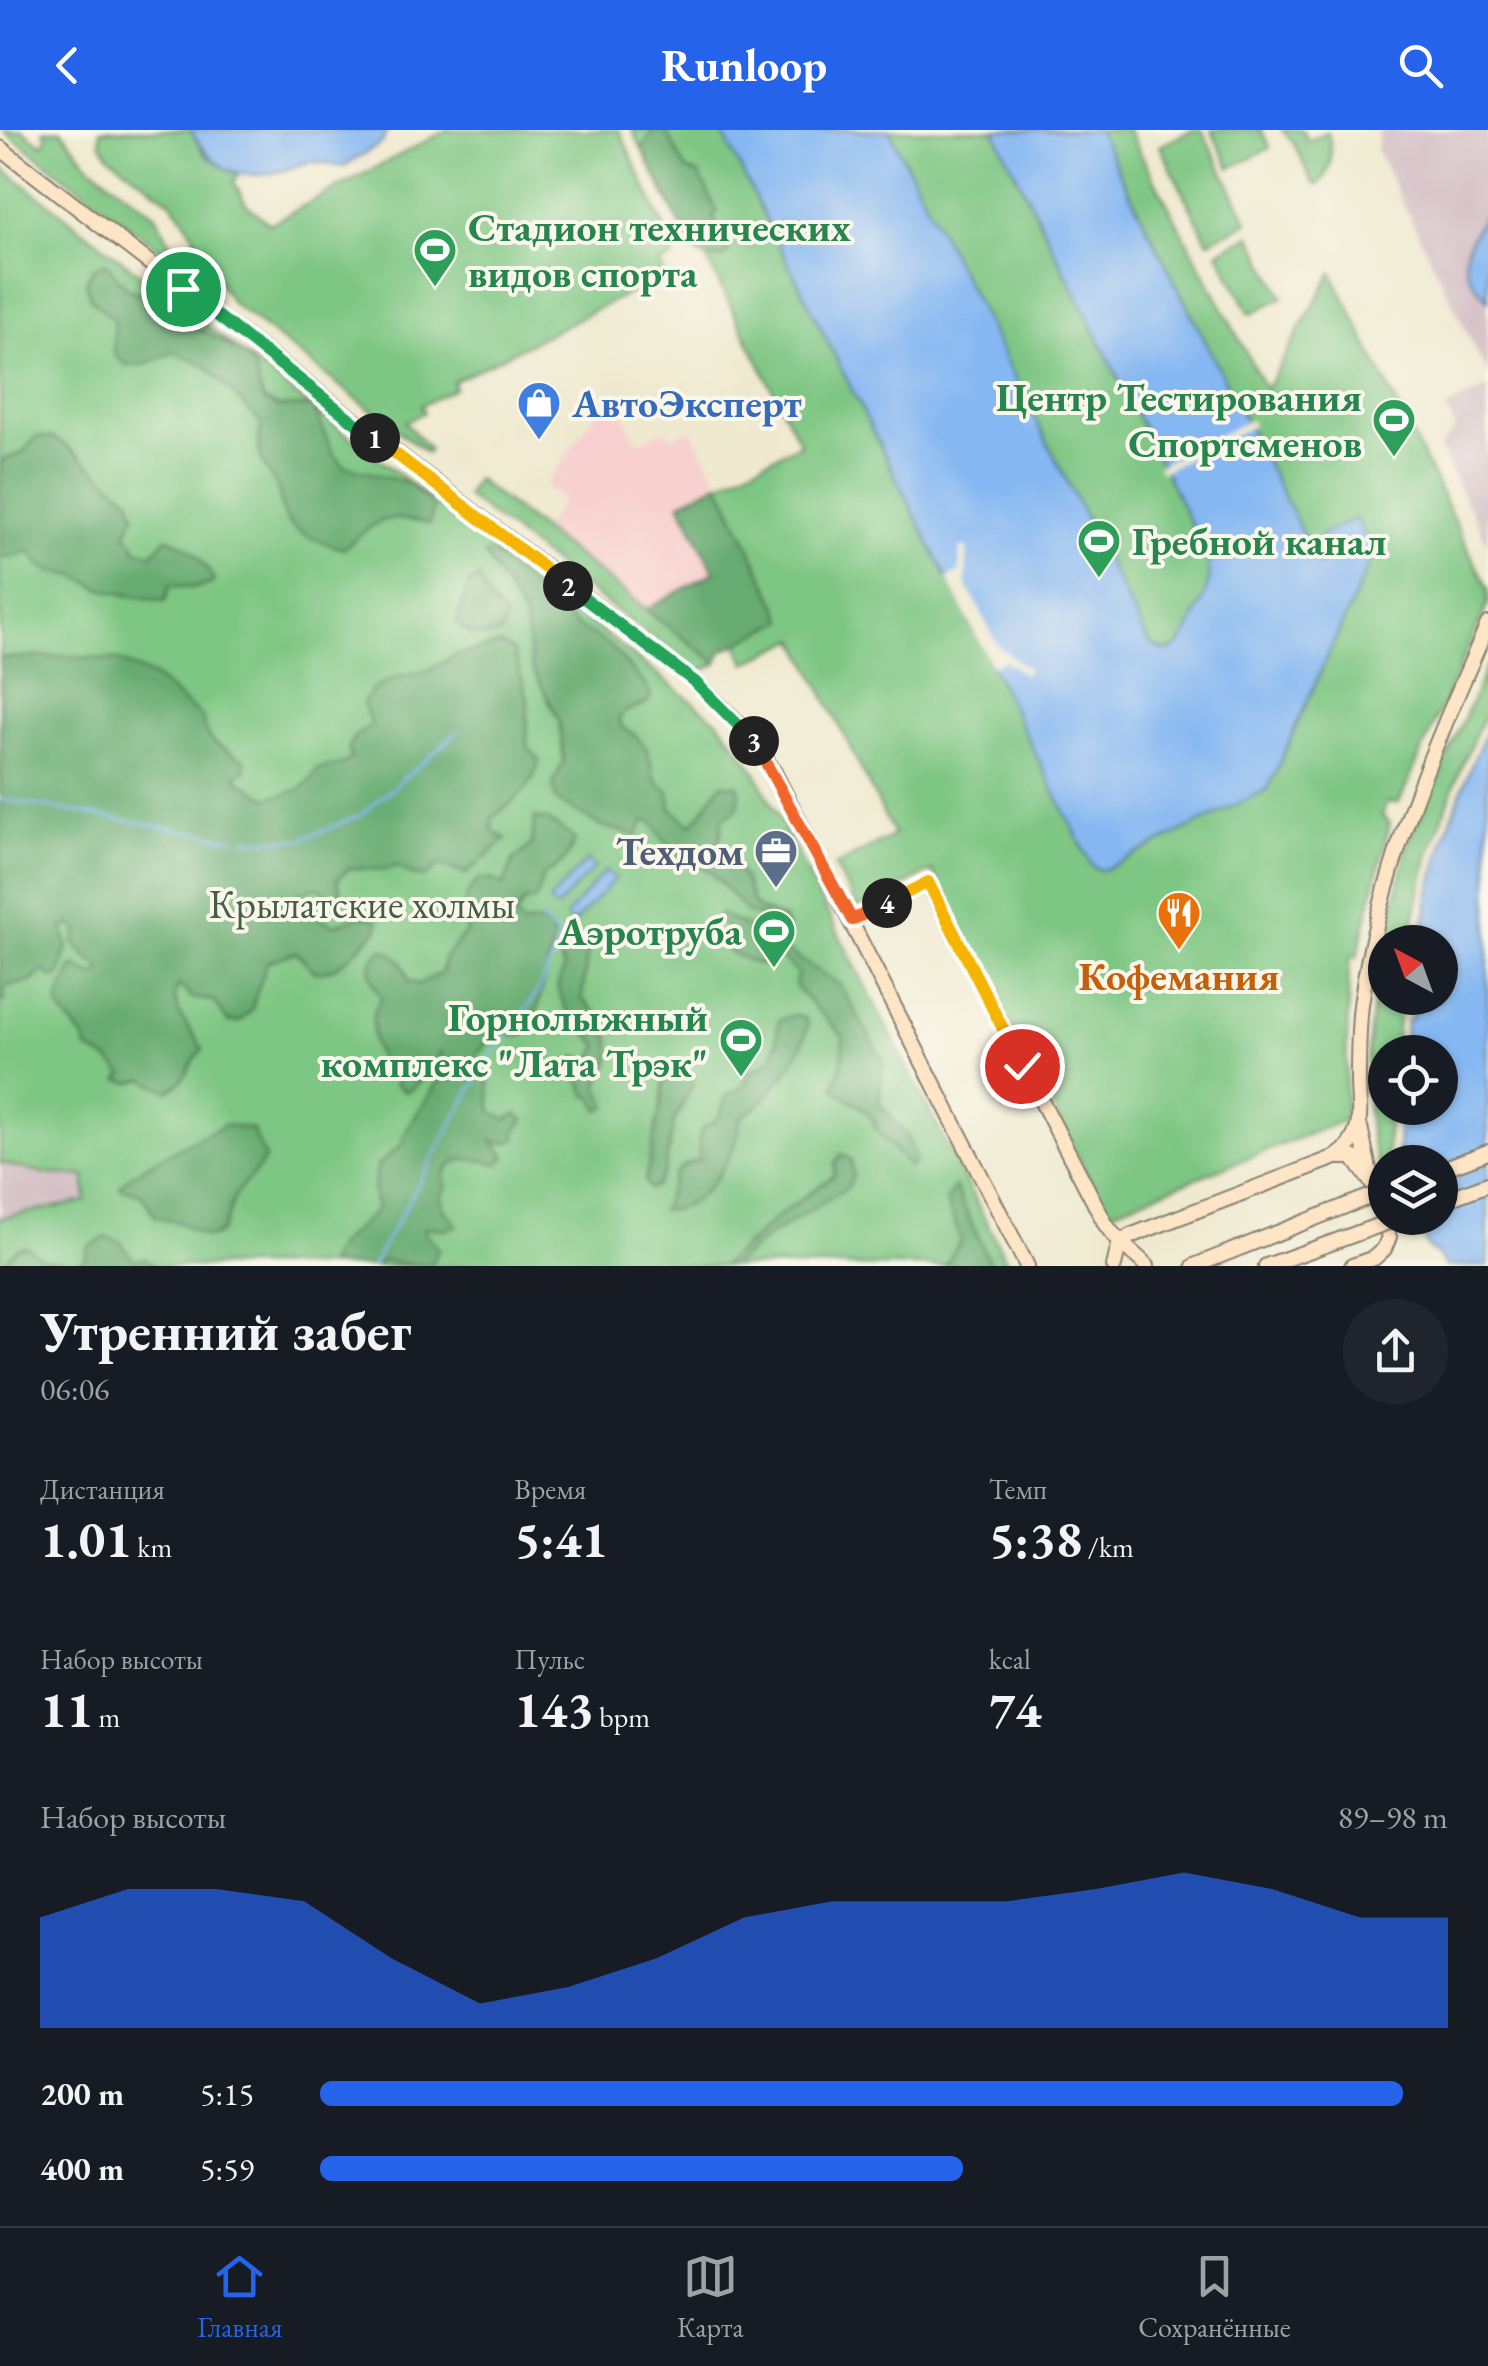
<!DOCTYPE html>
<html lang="ru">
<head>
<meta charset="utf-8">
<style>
	:root { --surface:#171b24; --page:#20242c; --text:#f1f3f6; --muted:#9ea1a6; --line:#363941; --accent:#2563eb }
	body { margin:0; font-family:"EB Garamond",serif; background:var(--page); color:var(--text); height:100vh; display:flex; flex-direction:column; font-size:38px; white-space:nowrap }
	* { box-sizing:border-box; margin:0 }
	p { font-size:32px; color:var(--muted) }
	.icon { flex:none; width:55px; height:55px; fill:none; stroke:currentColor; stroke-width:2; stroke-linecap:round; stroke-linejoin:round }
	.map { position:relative; height:1136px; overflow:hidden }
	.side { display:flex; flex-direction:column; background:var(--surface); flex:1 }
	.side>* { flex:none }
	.needle { width:65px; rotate:319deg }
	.buttons { position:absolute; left:1368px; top:795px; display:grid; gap:20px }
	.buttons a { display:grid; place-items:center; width:90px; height:90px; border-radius:50%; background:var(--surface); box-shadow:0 2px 8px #0004; font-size:50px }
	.pin { position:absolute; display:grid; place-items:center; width:85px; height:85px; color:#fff; margin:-42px; border:5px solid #fff; border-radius:50%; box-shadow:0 2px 10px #0007 }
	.km { position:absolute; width:50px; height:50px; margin:-25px; border-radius:50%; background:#222; color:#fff; font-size:28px; line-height:50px; text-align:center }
	.round { display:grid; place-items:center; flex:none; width:105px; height:105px; border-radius:52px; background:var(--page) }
	.head { display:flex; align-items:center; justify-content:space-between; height:170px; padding:0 40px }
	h1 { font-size:55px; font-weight:700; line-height:75px }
	.figures { display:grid; grid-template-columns:repeat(3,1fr); gap:15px; height:170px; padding:10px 40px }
	.figures div { display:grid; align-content:center }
	.figures b { font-size:50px; font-weight:700 }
	.figures small { font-size:28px; font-weight:400 }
	.figures p { font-size:28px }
	.chart { height:280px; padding:20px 40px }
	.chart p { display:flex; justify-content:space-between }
	.chart svg { width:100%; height:180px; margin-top:10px; fill:var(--accent); opacity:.7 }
	ul { padding:0 40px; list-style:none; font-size:32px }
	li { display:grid; grid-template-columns:160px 120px 1fr; align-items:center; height:75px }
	li i { height:25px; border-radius:12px; background:var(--accent) }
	header { display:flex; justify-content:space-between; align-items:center; height:130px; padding:0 40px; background:var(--accent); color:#fff; font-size:45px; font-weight:700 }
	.tabs { display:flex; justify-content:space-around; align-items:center; height:140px; border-top:2px solid var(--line); background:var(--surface); font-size:28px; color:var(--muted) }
	.tabs a { display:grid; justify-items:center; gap:5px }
	.tabs .current { color:var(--accent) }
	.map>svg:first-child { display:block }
</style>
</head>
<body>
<header><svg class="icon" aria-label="back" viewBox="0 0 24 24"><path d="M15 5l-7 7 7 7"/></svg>Runloop<svg class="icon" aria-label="search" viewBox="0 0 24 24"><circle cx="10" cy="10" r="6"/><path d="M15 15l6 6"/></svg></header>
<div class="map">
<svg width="1488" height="1136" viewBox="0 0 1488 1136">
	<rect width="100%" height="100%" fill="#fbf7ec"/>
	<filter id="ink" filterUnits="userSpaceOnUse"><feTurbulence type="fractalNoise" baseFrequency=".01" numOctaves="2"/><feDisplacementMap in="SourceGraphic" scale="20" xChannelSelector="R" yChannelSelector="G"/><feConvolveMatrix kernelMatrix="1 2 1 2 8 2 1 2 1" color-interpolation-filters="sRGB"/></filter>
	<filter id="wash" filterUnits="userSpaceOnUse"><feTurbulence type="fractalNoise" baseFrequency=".0048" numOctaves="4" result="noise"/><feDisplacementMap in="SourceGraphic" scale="40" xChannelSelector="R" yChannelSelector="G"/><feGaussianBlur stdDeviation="2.25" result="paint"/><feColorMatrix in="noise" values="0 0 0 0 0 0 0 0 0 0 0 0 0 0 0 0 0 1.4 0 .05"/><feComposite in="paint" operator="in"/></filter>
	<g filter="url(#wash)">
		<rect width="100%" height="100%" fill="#efe9cf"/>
		<path fill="#f7d0cf" d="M 616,270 L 638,312 L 666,299 L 670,308 L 691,299 L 719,353 L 680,373 L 715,442 L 646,480 L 542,399 L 564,370 L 545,356 L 597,282 Z"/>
		<path fill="#d2bec5" d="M 1384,0 L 1488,0 L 1488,245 L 1377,21 L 1379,2 Z
			M 1488,258 L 1488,415 L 1439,317 L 1456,298 L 1446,277 Z
			M 0,1033 L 48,1044 L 85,1046 L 86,1072 L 0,1088 Z"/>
		<path fill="#7ec683" stroke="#4d7150" stroke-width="2.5" d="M 3,0 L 22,0 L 42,15 L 47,9 L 43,0 L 61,0 L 90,36 L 155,85 L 183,137 Z
			M 100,0 L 190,0 L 205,25 L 238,45 L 234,52 L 246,74 L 269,94 L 447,0 L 619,0 L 675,121 L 672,128 L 660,134 L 664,145 L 453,252 L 455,258 L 421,276 L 424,282 L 405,292 L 429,319 L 427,323 L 231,172 L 182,86 L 171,72 L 109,26 L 100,12 Z
			M 632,0 L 1128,0 L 1266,260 L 1332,143 L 1488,459 L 1488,474 L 1399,672 L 1386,673 L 1382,686 L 1390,693 L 1357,828 L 1351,825 L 1349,839 L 1345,990 L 1107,1083 L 932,741 L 864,775 L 857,777 L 835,736 L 894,705 L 796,509 L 746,533 L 719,478 L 730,472 L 680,373 L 800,314 L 707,129 L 693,120 Z
			M 1193,0 L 1202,0 L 1248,92 L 1208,112 L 1160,16 Z
			M 1211,0 L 1261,0 L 1270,18 L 1230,38 Z
			M 1282,0 L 1302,0 L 1308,11 L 1327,2 C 1334,18 1332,43 1318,55 L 1313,53 L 1294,14 Z
			M 0,36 L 720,593 L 754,639 L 1009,1136 L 0,1136 L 0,1088 L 86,1071 L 85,1046 L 48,1044 L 0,1033 Z
			M 1251,105 L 1283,167 L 1250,184 L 1218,122 Z
			M 476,349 L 717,533 L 700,542 L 692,539 L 466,366 Z
			M 1488,535 L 1488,578 L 1464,630 L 1429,724 L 1409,812 L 1385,812 L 1409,711 Z
			M 1385,814 L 1385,868 L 1400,868 L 1395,922 L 1385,922 L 1385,978 L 1390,978 L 1386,1032 L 1380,1041 C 1356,975 1369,882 1385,814 Z"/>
		<path fill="#66ab71" stroke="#416446" stroke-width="2.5" d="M 654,0 L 666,0 L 686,40 L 699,44 L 717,81 L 713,87 L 729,121 L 724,127 L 707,129 L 693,120 L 642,19 Z
			M 106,133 L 127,159 L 175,174 L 198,198 L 242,223 L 254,236 L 263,270 L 279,277 L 313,276 L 333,323 L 344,336 L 409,353 L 434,378 L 429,394 C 379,383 381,388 343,419 C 323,412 291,405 283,383 C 279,373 281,361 275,353 C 260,333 255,320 262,294 L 205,235 L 174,222 L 143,235 L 126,235 L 114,224 L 114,190 L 90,168 L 86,152 L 94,137 Z
			M 37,306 L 54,308 L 67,316 L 130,369 L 135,384 L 126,404 L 135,414 L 135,419 L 152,424 L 167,408 C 190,415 203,429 214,451 L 211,454 L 193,458 L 170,456 L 165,471 L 126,465 L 102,459 L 76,446 L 52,442 L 41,436 L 29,421 L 13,427 L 0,427 L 0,331 L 22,323 Z
			M 719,353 L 784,490 L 721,522 L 717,533 L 646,480 L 714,442 L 680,373 Z
			M 493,423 L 574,494 L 610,516 L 647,557 L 651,565 L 647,573 L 624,582 L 619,589 L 622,597 L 636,606 L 647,619 L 656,651 L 669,662 L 671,678 L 690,695 C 703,686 709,667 722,654 L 738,655 L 740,663 L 737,679 L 723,688 L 719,713 L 744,748 L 753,773 L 759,779 L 784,789 L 787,797 L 748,783 L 709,740 L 685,729 L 665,712 L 652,692 L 644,691 L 637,706 L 599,695 L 556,670 L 553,654 L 564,631 L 559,590 L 532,538 L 524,487 L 484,424 Z
			M 479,448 L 489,470 L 506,488 L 501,504 C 480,507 471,509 457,492 L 469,453 Z
			M 501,514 L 513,521 L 528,568 L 527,616 L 539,630 C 533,660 515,670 492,688 L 493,701 L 506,709 L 466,744 L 439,735 L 426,747 L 411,745 L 397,736 L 385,740 L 349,738 L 337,750 L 342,765 L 332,771 L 319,757 L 299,762 L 296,776 C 310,780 321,790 335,795 L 362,785 L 378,790 L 378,800 C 357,816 343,842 315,842 L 296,822 L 267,832 L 251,881 L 239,892 L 228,892 L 214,871 L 192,868 L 179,855 L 174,866 L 180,885 L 203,919 C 187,934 190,949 168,961 L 144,949 L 131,953 L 119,950 L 123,945 C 108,927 106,929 87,919 C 85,902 64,891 57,873 L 71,840 L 75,836 L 92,845 L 100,843 L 100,836 L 90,831 L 74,813 L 78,801 L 71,794 L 63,798 L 68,817 L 59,847 L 50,847 L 45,840 L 30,852 L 5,856 L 5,871 L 0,872 L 0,528 L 66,526 L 117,530 L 154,547 L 203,588 C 203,612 226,620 245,630 L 245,641 L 236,645 L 240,651 L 267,668 C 290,663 307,662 317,639 L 342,634 L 352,628 L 348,620 L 353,608 L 371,595 L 363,573 L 372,560 L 395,548 L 430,540 L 454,526 Z
			M 535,688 L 548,690 L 575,709 C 569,728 561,737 543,745 L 536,770 L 524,772 L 516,786 L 522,795 L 538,792 L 550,797 L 554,808 L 537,880 L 523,905 L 512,905 L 501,897 L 472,931 C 500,956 484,952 492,982 L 506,989 L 517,984 L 524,990 L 516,1001 L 516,1009 L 507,1013 L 493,1011 L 506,1027 L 499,1034 C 476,1030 457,1021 443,1046 L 447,1058 L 441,1065 L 443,1078 L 457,1095 L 446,1099 L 425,1097 L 424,1101 L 439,1119 L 429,1136 L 381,1130 L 377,1136 L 328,1136 C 334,1110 360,1099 377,1079 L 373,1061 L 378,1035 L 402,1015 C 406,985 453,952 440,922 C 429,937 424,954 405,962 L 395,954 L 398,942 L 383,937 L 373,911 L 373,883 L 381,868 C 370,849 363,836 382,819 C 400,825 404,834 409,852 L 419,854 L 442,842 L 445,826 L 467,801 C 463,777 462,767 479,749 L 491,749 L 504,755 L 513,731 L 531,715 Z
			M 720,784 L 756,801 L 840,855 L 883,930 L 879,973 L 907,1006 L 916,1031 L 910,1037 L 873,997 L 876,996 C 865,972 850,974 834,958 L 842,933 L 843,906 L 798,860 L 795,852 L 798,844 L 780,826 L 772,823 L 760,835 L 729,822 L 724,814 L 727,798 L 716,789 Z
			M 582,808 L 588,818 L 582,869 L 599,885 L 599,891 C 618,911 612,933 598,955 L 607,976 L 600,980 L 593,967 L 587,966 L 571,930 L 577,927 L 585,929 L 593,927 L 599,916 L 566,879 L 557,857 L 564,839 L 559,826 L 567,809 Z
			M 795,885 L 804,887 L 808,894 C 802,927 778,956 754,979 C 750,982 744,984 741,988 C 738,994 738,1005 736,1011 C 724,1041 699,1083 661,1080 C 676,1055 664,1039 699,1030 L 699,1005 L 703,997 C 719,993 723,980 726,965 C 738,960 748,957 747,942 C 779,933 775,918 779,890 Z
			M 677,937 L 682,946 L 692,949 L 694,953 L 674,992 L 664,1042 L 656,1056 L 649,1059 L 645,1051 L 662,969 L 665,938 Z
			M 225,995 L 252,999 L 265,1028 C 258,1043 244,1051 236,1065 C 229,1076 229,1093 220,1102 C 206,1116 190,1095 177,1092 C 169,1091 163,1090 155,1086 L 141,1064 L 120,1058 C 126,1041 204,1005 225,995 Z
			M 842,1024 L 851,1030 L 853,1046 L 849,1056 L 763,1110 L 732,1136 L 722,1136 L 777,1087 L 834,1045 L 835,1033 Z
			M 955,1057 L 991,1136 L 945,1136 L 961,1110 L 946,1070 Z
			M 106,1107 L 121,1112 L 134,1130 L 145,1128 L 154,1136 L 0,1136 L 17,1118 L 25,1116 L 44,1129 L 76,1134 L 85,1128 L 88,1117 Z"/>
		<path fill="#85b7f2" stroke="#506a87" stroke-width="2.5" d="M 190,0 L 387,0 L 382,13 L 342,37 C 333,35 321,31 311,32 C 298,34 286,41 273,43 C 232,51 211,34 190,0 Z
			M 721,0 L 889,0 L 1148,511 C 1176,538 1188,502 1198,480 C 1202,470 1208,460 1209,449 C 1210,440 1208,432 1206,424 L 994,0 L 1098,0 L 1318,434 L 1331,428 L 1320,406 L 1356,388 L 1374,423 L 1268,659 L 1106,739 L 1097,740 L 1091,734 Z
			M 1488,77 L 1488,170 C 1450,131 1466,120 1488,77 Z
			M 1488,598 L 1488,1136 L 1445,1136 L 1438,1125 L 1428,1118 L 1415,1088 L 1440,1088 L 1440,1032 L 1399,1032 L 1398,1028 L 1399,978 L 1440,978 L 1440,922 L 1403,922 L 1406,890 L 1411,889 L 1414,868 L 1440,868 L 1440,812 L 1421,812 C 1431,737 1456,667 1488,598 Z
			M 587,730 L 595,737 L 556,778 L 549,771 Z
			M 605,741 L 615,749 L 573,794 L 566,786 Z"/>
		<path fill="#efe9cf" d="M 1250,290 L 1253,296 L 1161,342 L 1157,336 Z
			M 960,418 L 967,418 L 966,454 L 998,516 L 1028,539 L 1024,544 L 1004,530 L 991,536 L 947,449 L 960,442 Z"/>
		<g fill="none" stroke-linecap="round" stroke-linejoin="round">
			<path stroke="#85b7f2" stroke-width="2.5" d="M 0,669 L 234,709
				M 244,710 L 303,709 L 361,685 L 459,601
				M 372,1136 L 484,937 L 538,862 L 559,813 L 558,805 L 540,789"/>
		</g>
	</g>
	<g filter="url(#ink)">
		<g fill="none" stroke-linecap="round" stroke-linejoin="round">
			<defs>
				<path id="secondary" d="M 0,18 L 695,552 L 751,605 L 775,644 L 1027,1136
					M 852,790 L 928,753 L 1106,1095 C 1118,1113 1132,1121 1147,1136
					M 1336,1027 C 1348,1020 1354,1010 1358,997 C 1361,983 1358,966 1358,951 C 1358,926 1358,901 1361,875 C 1379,741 1434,617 1488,494
					M 1440,1040 L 1488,1022
					M 1440,1072 L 1488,1054
					M 1114,1136 L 1119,1115 L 1130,1106 L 1336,1027 L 1353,1027 L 1372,1053
					M 1194,1136 L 1348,1075
					M 1266,1136 L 1328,1114
					M 1352,1136 L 1374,1128 L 1384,1119 L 1389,1107 L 1372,1053 L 1360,997"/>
			</defs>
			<use href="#secondary" stroke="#868276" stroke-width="18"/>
			<use href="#secondary" stroke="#fee5c5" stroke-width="14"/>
			<defs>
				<path id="secondary-bridge" d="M 1348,1075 L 1385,1061
					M 1328,1114 L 1399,1088"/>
			</defs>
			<use href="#secondary-bridge" stroke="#868276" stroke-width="18" stroke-linecap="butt"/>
			<use href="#secondary-bridge" stroke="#fee5c5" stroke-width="14"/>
		</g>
	</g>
	<g fill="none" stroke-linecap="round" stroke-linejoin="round" filter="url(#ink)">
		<defs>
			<path id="split-1" d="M 183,159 L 375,308"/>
			<path id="split-2" d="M 375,308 L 568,456"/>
			<path id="split-3" d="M 568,456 L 695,552 L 754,611"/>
			<path id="split-4" d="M 754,611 L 852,790 L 887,773"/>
			<path id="split-5" d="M 887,773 L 928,752 L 1022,936"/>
		</defs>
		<use href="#split-1" stroke="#fff" stroke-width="20"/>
		<use href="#split-2" stroke="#fff" stroke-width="20"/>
		<use href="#split-3" stroke="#fff" stroke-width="20"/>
		<use href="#split-4" stroke="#fff" stroke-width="20"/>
		<use href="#split-5" stroke="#fff" stroke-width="20"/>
		<use href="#split-1" stroke="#22a559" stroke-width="12"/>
		<use href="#split-2" stroke="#f5b400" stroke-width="12"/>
		<use href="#split-3" stroke="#22a559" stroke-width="12"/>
		<use href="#split-4" stroke="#f0652b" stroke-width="12"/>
		<use href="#split-5" stroke="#f5b400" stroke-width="12"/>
	</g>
	<defs>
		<symbol id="stadium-pin" viewBox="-11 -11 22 30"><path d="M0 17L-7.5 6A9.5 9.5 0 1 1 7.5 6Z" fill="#2e9e5b" stroke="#fbf7ec"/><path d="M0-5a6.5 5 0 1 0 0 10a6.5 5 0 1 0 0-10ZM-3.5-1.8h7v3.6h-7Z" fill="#fff"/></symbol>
		<symbol id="shop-pin" viewBox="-11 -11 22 30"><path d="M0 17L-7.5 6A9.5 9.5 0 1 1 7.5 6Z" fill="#3f7fe0" stroke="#fbf7ec"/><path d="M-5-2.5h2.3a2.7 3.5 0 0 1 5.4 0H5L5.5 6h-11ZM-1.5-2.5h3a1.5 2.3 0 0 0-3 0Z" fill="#fff"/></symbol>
		<symbol id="office-pin" viewBox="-11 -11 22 30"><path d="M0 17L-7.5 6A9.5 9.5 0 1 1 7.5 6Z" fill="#5c6f8a" stroke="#fbf7ec"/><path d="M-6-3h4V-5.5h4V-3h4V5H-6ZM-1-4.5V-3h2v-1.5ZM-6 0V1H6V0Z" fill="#fff"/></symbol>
		<symbol id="restaurant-pin" viewBox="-11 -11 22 30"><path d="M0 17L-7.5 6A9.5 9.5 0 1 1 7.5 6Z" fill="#e8710a" stroke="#fbf7ec"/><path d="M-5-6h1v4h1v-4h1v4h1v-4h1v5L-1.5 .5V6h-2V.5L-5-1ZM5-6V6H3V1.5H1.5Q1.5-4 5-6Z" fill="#fff"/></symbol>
	</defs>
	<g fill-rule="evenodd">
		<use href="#stadium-pin" x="410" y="95" width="50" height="68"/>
		<use href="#shop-pin" x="514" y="248" width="50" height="68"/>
		<use href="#stadium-pin" x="1369" y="265" width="50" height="68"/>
		<use href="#stadium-pin" x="1074" y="386" width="50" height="68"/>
		<use href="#office-pin" x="751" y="696" width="50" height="68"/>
		<use href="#restaurant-pin" x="1154" y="758" width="50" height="68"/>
		<use href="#stadium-pin" x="749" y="776" width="50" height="68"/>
		<use href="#stadium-pin" x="716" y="885" width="50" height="68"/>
	</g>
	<g text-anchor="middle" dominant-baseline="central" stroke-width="8" stroke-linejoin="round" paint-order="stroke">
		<g font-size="40" font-weight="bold" fill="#27864d" stroke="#fbf7ec" text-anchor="end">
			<text x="468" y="97" text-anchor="start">Стадион технических<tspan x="468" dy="46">видов спорта</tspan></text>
			<text x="1362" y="267">Центр Тестирования<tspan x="1362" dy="46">Спортсменов</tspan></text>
			<text x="1132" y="411" text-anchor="start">Гребной канал</text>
			<text x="742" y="801">Аэротруба</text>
			<text x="708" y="887">Горнолыжный<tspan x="708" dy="46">комплекс "Лата Трэк"</tspan></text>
		</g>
		<g font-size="40" font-weight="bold" fill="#366cbe" stroke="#fbf7ec" text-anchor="start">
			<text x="572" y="273">АвтоЭксперт</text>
		</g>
		<g font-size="40" font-weight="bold" fill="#4e5e75" stroke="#fbf7ec" text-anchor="end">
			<text x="744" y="721">Техдом</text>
		</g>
		<g font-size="40" fill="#436045" stroke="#fbf7ec">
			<text x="362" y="774">Крылатские холмы</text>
		</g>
		<g font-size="40" font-weight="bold" fill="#c56008" stroke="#fbf7ec">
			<text x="1179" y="846">Кофемания</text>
		</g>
	</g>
</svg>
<div class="buttons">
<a><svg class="needle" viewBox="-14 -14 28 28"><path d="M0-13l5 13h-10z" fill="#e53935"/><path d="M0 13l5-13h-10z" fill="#9ea1a6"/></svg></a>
<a><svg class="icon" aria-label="locate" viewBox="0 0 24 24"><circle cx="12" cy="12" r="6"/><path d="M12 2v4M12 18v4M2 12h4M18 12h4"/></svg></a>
<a><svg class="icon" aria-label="layers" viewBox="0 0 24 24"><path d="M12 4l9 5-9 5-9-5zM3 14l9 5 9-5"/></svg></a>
</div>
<div class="pin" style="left:183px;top:159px;background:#1e9e55"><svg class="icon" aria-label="arrive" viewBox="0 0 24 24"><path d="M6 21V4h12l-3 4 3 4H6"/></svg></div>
<div class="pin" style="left:1022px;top:936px;background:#d93025"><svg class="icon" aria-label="check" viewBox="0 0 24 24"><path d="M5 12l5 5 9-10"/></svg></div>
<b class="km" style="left:375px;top:308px">1</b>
<b class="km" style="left:568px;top:456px">2</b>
<b class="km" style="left:754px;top:611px">3</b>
<b class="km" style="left:887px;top:773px">4</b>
</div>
<section class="side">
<div class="head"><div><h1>Утренний забег</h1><p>06:06</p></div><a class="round"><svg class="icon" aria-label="share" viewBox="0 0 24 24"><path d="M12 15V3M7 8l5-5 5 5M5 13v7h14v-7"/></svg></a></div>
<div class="figures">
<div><p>Дистанция</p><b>1.01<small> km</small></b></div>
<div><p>Время</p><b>5:41</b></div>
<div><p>Темп</p><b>5:38<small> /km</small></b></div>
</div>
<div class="figures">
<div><p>Набор высоты</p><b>11<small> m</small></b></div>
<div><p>Пульс</p><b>143<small> bpm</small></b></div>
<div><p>kcal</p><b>74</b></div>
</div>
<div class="chart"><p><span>Набор высоты</span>89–98 m</p>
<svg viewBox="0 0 160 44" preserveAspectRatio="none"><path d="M0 44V17L10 10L20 10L30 13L40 27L50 38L60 34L70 27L80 17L90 13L100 13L110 13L120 10L130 6L140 10L150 17L160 17V44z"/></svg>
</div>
<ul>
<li><b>200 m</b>5:15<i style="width:96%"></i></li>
<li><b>400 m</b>5:59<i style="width:57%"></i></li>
</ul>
</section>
<nav class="tabs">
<a class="current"><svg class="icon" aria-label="home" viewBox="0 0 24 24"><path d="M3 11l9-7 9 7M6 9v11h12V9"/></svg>Главная</a>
<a><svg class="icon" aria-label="map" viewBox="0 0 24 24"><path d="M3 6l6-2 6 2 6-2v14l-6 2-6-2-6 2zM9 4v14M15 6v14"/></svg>Карта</a>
<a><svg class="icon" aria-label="saved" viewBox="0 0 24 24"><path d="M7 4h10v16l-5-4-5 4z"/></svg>Сохранённые</a>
</nav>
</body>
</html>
